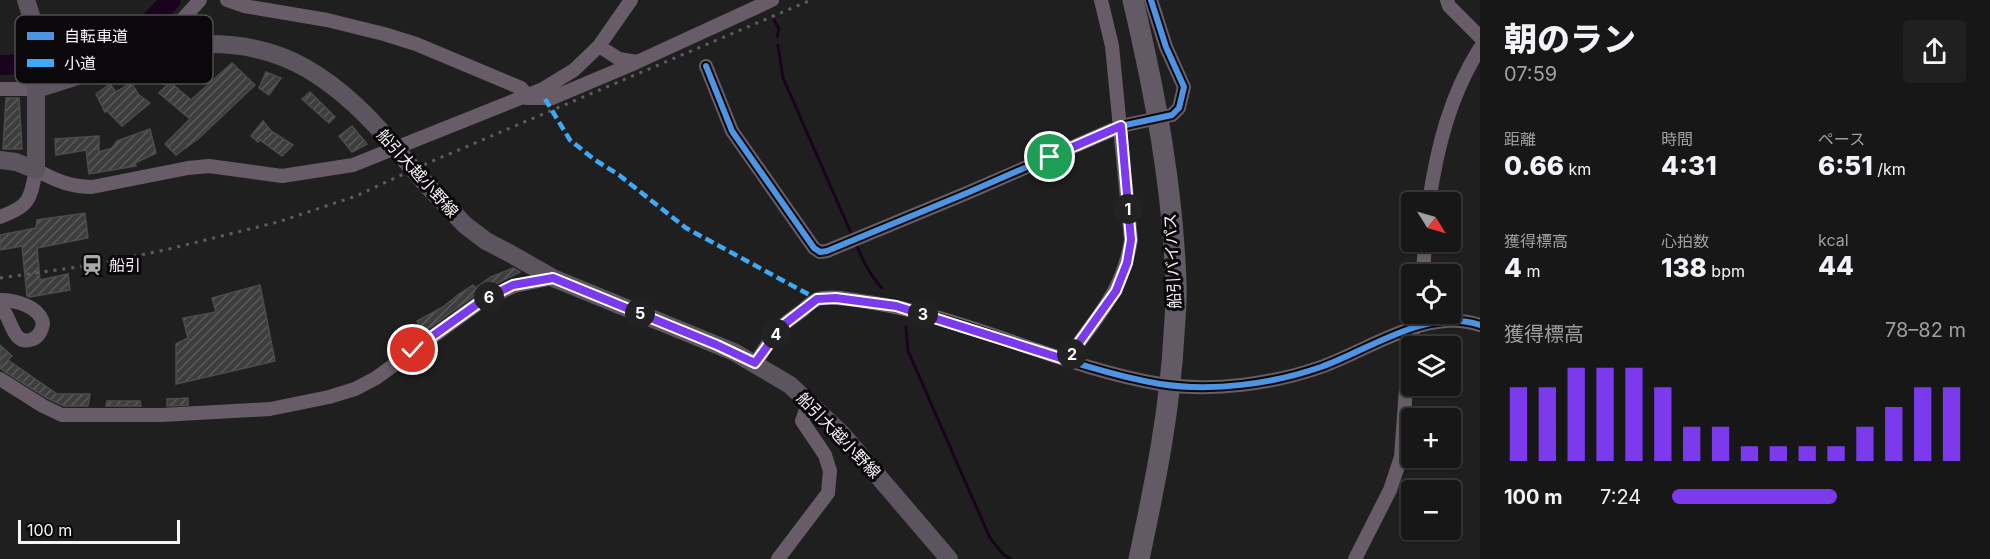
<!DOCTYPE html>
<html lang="ja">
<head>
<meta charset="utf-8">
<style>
	:root { --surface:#181718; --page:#212021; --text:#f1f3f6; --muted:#9f9fa2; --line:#363637; --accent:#7c3aed }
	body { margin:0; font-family:Inter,"Noto Sans JP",sans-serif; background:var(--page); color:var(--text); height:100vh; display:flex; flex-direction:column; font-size:22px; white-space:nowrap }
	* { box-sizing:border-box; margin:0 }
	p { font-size:20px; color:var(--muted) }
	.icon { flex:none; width:33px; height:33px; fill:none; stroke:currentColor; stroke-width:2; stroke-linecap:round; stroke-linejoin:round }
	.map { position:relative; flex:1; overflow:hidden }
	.panel { display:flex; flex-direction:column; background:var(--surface); width:510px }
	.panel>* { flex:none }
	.needle { width:39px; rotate:127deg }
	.fabs { position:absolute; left:1401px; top:192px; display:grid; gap:12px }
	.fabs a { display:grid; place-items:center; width:60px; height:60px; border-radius:6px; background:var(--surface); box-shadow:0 2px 4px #0004,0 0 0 2px var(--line); font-size:30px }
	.scale { position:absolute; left:18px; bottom:15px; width:162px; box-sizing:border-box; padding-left:6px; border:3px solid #f5f3f5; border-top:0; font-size:16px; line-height:21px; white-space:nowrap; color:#f5f3f5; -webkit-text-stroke:4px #0a080a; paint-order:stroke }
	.pin { position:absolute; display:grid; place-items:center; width:51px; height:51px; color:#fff; margin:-26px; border:3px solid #fff; border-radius:50%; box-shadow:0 2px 6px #0007 }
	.km { position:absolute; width:30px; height:30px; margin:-15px; border-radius:50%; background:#222; color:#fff; font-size:16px; line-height:30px; text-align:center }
	.round { display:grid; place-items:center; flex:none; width:63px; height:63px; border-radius:6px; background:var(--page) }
	.summary { display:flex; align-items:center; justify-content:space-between; height:102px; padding:0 24px }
	h1 { font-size:33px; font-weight:800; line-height:45px }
	.figures { display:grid; grid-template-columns:repeat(3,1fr); gap:9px; height:102px; padding:6px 24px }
	.figures div { display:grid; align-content:center }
	.figures b { font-size:26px; font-weight:800 }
	.figures small { font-size:16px; font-weight:400 }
	.figures p { font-size:16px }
	.chart { height:168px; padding:12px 24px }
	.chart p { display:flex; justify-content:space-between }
	.chart svg { width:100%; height:108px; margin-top:6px; stroke:var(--accent); stroke-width:6 }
	ul { padding:0 24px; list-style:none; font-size:20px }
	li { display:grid; grid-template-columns:96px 72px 1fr; align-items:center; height:45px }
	li i { height:15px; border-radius:8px; background:var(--accent) }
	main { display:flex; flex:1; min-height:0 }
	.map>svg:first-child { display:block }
</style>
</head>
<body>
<main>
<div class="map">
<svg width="1480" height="559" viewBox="0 0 1480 559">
	<defs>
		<pattern id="building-hatch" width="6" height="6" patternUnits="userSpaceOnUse" patternTransform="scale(1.5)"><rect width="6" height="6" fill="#3d3d3e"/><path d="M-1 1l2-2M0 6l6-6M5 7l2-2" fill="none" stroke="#5a5a5a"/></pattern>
	</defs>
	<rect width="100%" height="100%" fill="#201f20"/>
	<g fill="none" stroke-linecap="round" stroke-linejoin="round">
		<path stroke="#1a031d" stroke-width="3" d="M 774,20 L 779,29 L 777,37
			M 778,45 L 783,78 L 852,235
			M 856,243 C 862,260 870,275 882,288
			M 906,327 L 908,351 L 990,538 L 1004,555 L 1011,559"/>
		<path stroke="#1a031d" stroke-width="20" d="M 0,65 L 51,63 L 90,57 L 143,29 L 171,0"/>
	</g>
	<path fill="url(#building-hatch)" stroke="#4b4c4c" stroke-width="1.5" d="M 232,63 L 255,85 L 199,138 L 176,155 L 165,144 L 190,119 L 159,93 L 170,82 L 191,100 Z
		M 266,72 L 281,78 L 269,95 L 259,88 Z
		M 131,83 L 139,95 L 150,103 L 122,126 L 107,111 L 105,112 L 96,94 L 110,84 L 116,92 Z
		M 310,92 L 335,117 L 329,123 L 302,99 Z
		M 6,98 L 19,98 L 22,149 L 3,149 Z
		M 263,121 L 271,131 L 293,145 L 282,156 L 260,140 L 258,142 L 251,136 Z
		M 352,126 L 367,144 L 352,152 L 339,136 Z
		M 150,129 L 156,153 L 135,163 L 136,166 L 89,174 L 86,150 L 56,155 L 55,139 L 99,136 L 99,146 L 95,150 L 99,148 L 99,152 L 112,148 L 117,141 Z
		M 85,213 L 88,238 L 37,248 L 40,280 L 68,274 L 70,290 L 30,297 L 27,296 L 22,246 L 0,250 L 0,235 L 36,228 L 37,220 Z
		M 513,268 L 520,272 L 478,293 L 424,332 L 417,321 L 443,307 L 459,294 L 473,285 L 475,288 L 491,277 Z
		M 260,285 L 275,361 L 176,384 L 176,344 L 188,338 L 183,318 L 216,312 L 212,298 Z
		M 0,345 L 12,356 L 8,360 L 57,394 L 90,394 L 88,406 L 64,406 L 47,398 L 5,372 L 0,368 Z
		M 188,398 L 188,405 L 167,406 L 167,399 Z
		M 107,401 L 140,401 L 141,406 L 106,406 Z"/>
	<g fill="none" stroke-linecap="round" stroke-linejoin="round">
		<path stroke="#675c67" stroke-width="14" d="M 227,0 L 244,6 L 327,20 L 384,34 L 416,44 L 521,88 L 527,95
			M 1447,0 L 1449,6 L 1480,37
			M 599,46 L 619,59 L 637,62 L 772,0
			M 161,48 L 171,32 L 200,0
			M 706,66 L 732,131 L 814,248 L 820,252 L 827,251 L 967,193 L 1121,126 L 1172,115 L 1179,108 L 1184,87 L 1166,47 L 1151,0
			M 0,89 L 36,89
			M 526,98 L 552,98 L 635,63
			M 1429,202 C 1437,148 1450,95 1480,48
			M 0,217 C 30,206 30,200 36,170 C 55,180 70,187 92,187 L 188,168 L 209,166 L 282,176 L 353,165 L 543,89 L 574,70 L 599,46 L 631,0
			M 1423,274 L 1425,242
			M 0,300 C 15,300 39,306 43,323 C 42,329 40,336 33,339 C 11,348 12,315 0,307
			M 1070,361 L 1073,351 C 1101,312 1123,289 1131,240 L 1112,46 L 1101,0
			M 755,363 C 764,351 771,337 782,326 C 788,320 796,315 803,310 C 807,306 813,301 818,299 C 833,295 853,300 868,302 C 968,317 1060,367 1160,384 C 1212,392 1272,384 1321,367 C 1369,350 1427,307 1480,325
			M 0,379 L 43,406 L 62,415 L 162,415 L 270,409 L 329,397 L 355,389 L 376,378 L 483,300 L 514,286 L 553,278
			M 778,559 L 828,493 L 830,471 L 825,455 L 802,421 L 809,401
			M 1355,559 L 1390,490 L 1401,457 L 1406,388 L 1415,314"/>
		<path stroke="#5c545e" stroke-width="18" d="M 26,0 L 34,25 L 36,89 C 67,80 97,69 128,59 C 139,55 151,50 163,48 C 257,33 316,60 379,129
			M 0,160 L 16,162 L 36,170 L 36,89
			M 425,183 L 465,225 L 486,241 L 511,254 L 553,278 L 734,352 L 790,385 L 842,434 L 949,559"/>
		<path stroke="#625a64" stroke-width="21" d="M 1133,0 C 1155,93 1173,188 1176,284 C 1177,300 1175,317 1174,334 C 1170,411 1155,484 1139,559"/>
		<path stroke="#615b61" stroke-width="3" stroke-dasharray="3 6" stroke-linecap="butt" d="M 0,278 L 92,265 L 169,249 L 278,222 L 356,196 L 421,166 L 811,0"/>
		<path stroke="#5c545e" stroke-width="18" d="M 379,129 L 425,183"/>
		<path stroke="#3fa9f5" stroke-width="4.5" stroke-dasharray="9 4.5" stroke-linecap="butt" d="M 545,99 L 570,140 L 595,160 L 619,175 L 686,228 L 817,299"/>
		<defs>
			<path id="cycleway" d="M 706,66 L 732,131 L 814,248 L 820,252 L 827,251 L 967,193 L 1121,126 L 1172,115 L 1179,108 L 1184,87 L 1166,47 L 1151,0
				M 755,363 C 764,351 771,337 782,326 C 788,320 796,315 803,310 C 807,306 813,301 818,299 C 833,295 853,300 868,302 C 968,317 1060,367 1160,384 C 1212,392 1272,384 1321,367 C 1369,350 1427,307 1480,325"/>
		</defs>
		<use href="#cycleway" stroke="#0a080a" stroke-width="10"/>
		<use href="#cycleway" stroke="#4d94e3" stroke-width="6"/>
	</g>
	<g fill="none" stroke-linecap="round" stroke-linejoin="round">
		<defs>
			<path id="route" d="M 413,350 L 483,300 L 513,285 L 553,278 L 717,345 L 755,363 L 782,326 L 817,299 L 836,298 L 896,306 L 1070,361 L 1073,351 L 1116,291 L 1127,263 L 1131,240 L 1121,126 L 1050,157"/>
		</defs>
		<use href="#route" stroke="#fff" stroke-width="12"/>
		<use href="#route" stroke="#7c3aed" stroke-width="8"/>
	</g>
	<defs>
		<symbol id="station-bare" viewBox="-9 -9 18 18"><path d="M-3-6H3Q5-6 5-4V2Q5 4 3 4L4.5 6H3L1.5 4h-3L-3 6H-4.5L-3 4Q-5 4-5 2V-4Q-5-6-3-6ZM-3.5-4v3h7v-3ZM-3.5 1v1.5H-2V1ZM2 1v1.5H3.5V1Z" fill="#aaa9aa" stroke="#0a080a" stroke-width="2.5" paint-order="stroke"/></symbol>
	</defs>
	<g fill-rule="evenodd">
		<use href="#station-bare" x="77" y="250" width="30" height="30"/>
	</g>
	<g text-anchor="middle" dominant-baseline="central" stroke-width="6" stroke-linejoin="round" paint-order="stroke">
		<g font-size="16" fill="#f5f3f5" stroke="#0a080a">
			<text transform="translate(418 173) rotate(48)">船引大越小野線</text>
			<text transform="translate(1172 261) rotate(-93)">船引バイパス</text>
			<text transform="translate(839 435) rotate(46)">船引大越小野線</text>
		</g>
		<g font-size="16" fill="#f5f3f5" stroke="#0a080a" text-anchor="start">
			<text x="109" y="265">船引</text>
		</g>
	</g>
	<rect x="15" y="15" width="198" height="69" rx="9" fill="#0a080a" stroke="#504e50" stroke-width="1.5"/>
	<rect x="27" y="32" width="27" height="8" fill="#4d94e3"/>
	<rect x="27" y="59" width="27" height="8" fill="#3fa9f5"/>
	<g font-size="16" fill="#f5f3f5">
		<text x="64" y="42">自転車道</text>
		<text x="64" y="69">小道</text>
	</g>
</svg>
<div class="fabs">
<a><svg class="needle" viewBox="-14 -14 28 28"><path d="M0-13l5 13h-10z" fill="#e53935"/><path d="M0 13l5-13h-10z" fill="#9f9fa2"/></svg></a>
<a><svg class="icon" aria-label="locate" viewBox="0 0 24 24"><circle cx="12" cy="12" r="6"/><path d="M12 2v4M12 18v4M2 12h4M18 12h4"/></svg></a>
<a><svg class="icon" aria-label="layers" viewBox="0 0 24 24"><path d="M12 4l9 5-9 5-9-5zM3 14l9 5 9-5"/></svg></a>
<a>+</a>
<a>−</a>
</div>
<div class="scale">100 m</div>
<div class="pin" style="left:1050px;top:157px;background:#1e9e55"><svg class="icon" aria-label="arrive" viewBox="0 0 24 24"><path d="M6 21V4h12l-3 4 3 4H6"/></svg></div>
<div class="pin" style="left:413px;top:350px;background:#d93025"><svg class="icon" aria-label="check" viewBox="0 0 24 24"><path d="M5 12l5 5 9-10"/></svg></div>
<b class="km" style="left:1128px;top:209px">1</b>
<b class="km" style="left:1072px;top:354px">2</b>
<b class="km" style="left:923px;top:314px">3</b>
<b class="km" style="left:776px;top:334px">4</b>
<b class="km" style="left:640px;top:313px">5</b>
<b class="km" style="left:489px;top:297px">6</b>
</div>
<section class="panel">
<div class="summary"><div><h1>朝のラン</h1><p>07:59</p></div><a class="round"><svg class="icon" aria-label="share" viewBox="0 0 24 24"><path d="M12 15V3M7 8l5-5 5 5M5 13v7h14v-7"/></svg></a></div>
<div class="figures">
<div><p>距離</p><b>0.66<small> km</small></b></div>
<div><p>時間</p><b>4:31</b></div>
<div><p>ペース</p><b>6:51<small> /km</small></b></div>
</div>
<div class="figures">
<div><p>獲得標高</p><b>4<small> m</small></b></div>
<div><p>心拍数</p><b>138<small> bpm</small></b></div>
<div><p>kcal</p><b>44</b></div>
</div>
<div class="chart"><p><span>獲得標高</span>78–82 m</p>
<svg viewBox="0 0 160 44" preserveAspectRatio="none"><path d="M5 44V14M15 44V14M25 44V6M35 44V6M45 44V6M55 44V14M65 44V30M75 44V30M85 44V38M95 44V38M105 44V38M115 44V38M125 44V30M135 44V22M145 44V14M155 44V14"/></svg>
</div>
<ul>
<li><b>100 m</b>7:24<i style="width:56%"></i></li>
</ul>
</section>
</main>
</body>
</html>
